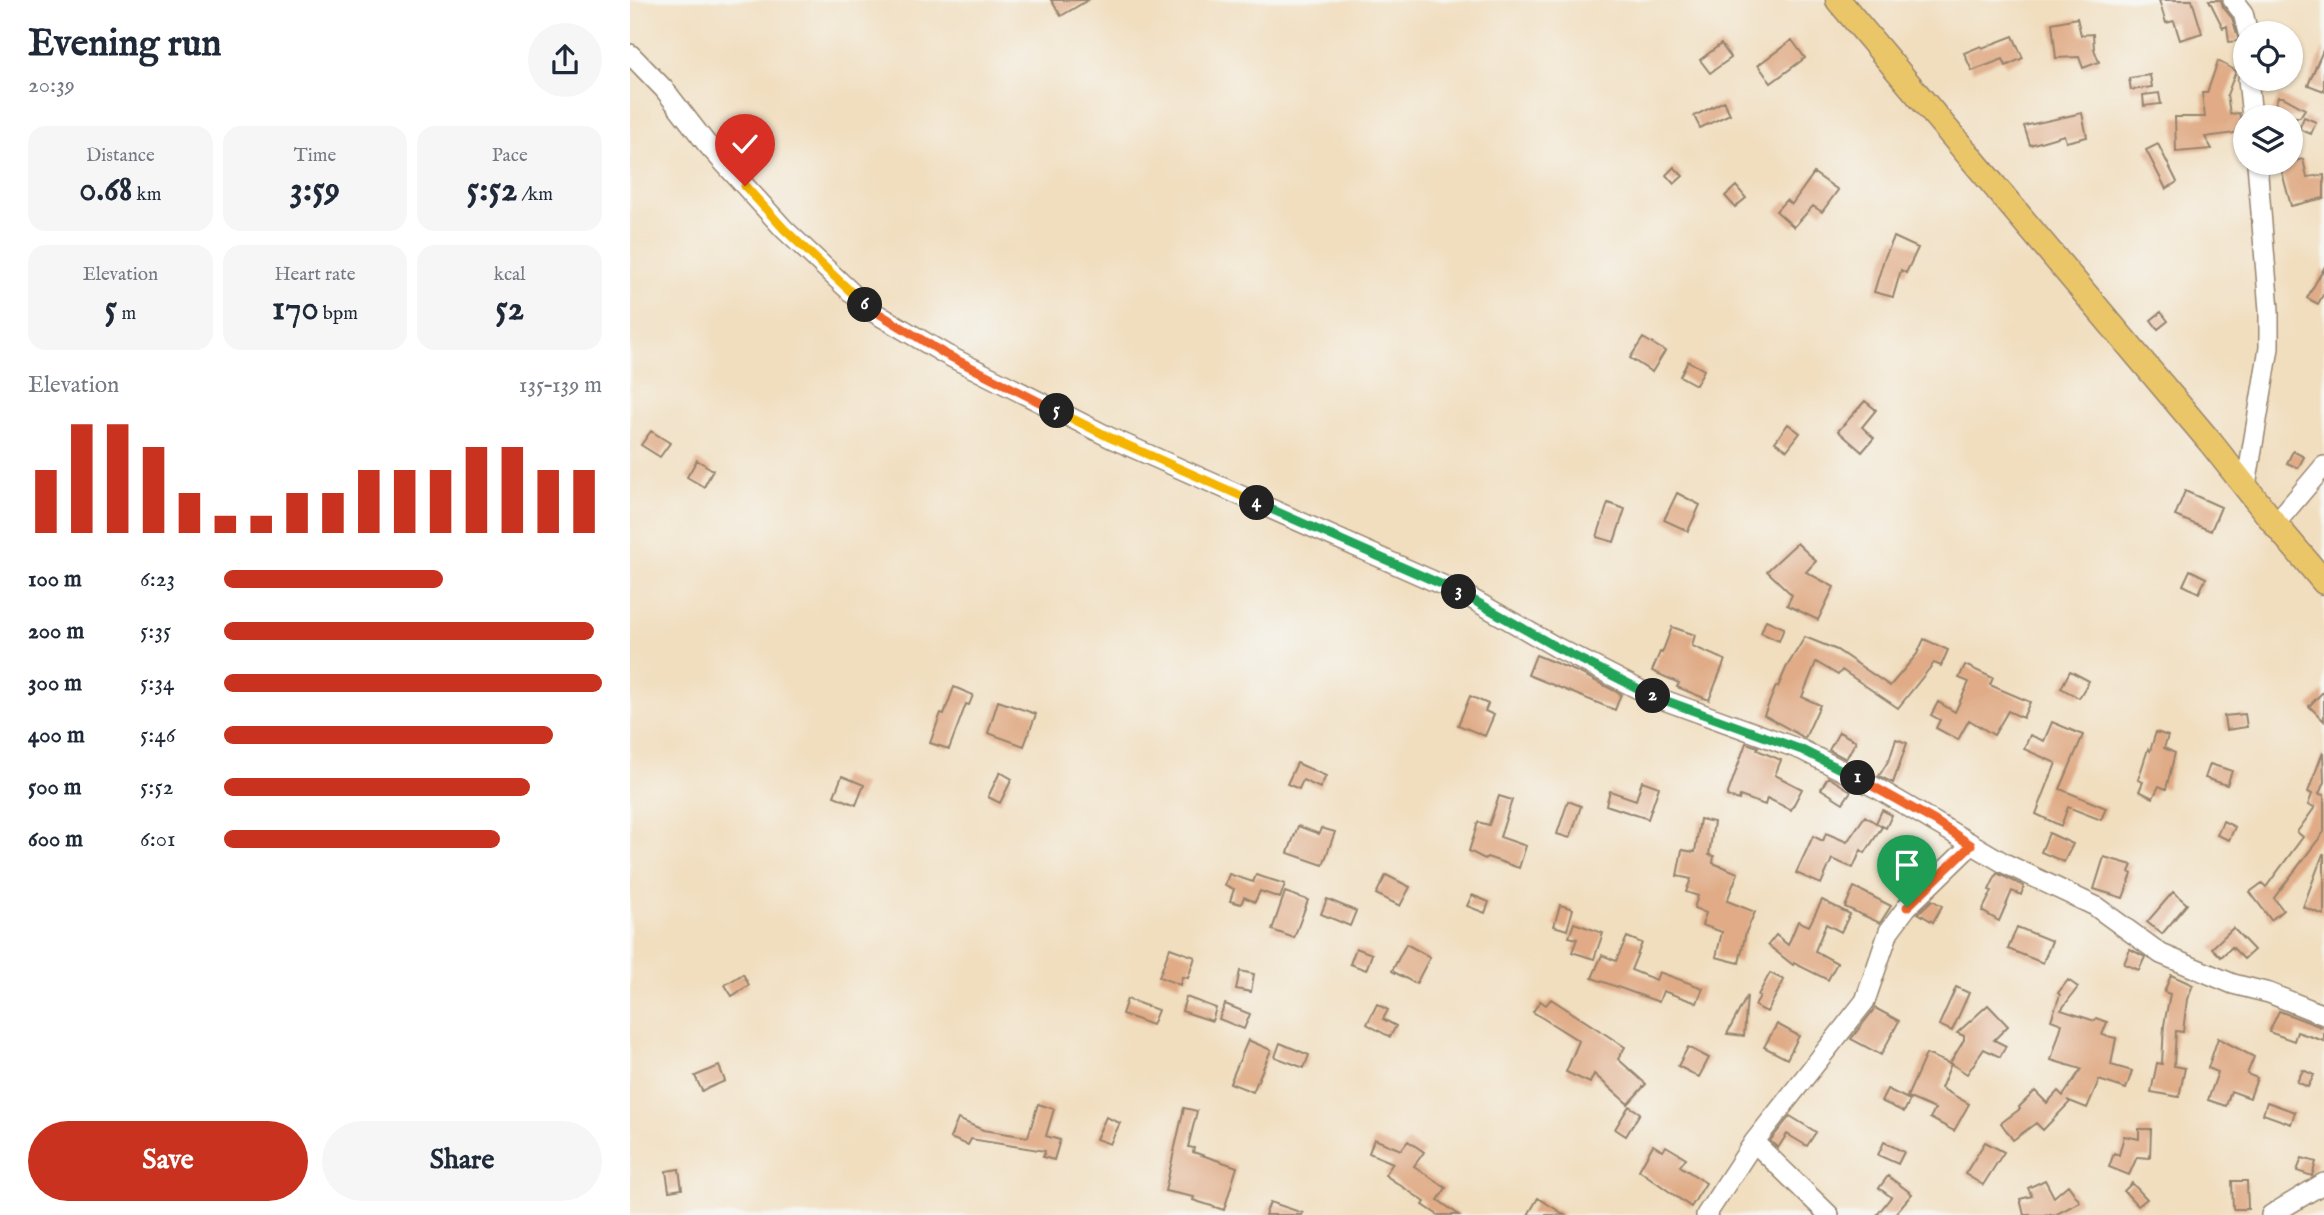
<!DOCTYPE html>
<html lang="en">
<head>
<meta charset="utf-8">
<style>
	:root { --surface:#fff; --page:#f6f6f7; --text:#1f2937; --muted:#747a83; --accent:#c8321e }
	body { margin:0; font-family:"IM FELL English",serif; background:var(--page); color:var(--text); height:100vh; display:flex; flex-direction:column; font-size:26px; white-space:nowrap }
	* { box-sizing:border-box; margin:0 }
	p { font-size:23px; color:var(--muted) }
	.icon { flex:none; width:38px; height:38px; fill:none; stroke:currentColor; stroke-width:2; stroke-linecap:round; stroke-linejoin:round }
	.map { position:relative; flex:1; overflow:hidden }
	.drawer { display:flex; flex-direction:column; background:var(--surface); width:630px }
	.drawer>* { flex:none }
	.buttons { position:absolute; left:1603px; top:21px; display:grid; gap:14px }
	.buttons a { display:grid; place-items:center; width:70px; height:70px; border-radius:50%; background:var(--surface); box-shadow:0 2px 5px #0004; font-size:35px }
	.pin { position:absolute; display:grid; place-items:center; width:60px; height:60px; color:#fff; margin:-72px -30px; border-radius:50% 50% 50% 0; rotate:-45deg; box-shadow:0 0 7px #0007 }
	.pin .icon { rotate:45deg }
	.km { position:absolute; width:35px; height:35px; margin:-18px; border-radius:50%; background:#222; color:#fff; font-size:19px; line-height:35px; text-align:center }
	.round { display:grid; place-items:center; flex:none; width:74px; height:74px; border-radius:37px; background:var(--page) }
	.headline { display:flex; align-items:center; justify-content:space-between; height:119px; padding:0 28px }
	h1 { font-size:38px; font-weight:700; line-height:52px }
	.stats { display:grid; grid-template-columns:repeat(3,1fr); gap:10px; height:119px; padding:7px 28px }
	.stats div { display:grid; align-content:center; border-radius:18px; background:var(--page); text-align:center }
	.stats b { font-size:35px; font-weight:700 }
	.stats small { font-size:19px; font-weight:400 }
	.stats p { font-size:19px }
	.chart { height:196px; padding:14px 28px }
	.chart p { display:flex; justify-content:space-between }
	.chart svg { width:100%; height:126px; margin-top:7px; stroke:var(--accent); stroke-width:6 }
	.button { display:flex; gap:14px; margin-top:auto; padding:14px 28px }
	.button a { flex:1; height:80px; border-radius:42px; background:var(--accent); color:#fff; font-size:28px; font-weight:700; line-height:80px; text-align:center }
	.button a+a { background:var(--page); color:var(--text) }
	ul { padding:0 28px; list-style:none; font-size:23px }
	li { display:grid; grid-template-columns:112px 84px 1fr; align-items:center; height:52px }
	li i { height:18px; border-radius:9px; background:var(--accent) }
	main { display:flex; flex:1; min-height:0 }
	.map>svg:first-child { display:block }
</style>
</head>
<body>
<main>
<section class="drawer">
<div class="headline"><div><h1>Evening run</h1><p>20:39</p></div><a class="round"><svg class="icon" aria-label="share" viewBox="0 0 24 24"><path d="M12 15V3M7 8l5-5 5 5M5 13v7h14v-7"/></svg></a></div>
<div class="stats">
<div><p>Distance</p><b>0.68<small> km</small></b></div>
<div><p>Time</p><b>3:59</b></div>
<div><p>Pace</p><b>5:52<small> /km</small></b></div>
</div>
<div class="stats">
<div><p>Elevation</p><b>5<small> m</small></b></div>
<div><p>Heart rate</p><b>170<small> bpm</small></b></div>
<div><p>kcal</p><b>52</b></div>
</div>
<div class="chart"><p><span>Elevation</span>135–139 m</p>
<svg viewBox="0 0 160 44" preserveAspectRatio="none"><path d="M5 44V22M15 44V6M25 44V6M35 44V14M45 44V30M55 44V38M65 44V38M75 44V30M85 44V30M95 44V22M105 44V22M115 44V22M125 44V14M135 44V14M145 44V22M155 44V22"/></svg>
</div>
<ul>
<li><b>100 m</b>6:23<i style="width:58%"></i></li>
<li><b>200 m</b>5:35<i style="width:98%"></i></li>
<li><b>300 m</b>5:34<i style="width:100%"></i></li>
<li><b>400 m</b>5:46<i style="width:87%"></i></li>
<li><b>500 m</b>5:52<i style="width:81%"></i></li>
<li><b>600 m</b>6:01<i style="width:73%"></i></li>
</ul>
<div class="button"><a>Save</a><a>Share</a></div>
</section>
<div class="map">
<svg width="1694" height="1215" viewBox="0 0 1694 1215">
	<rect width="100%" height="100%" fill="#f6f6f2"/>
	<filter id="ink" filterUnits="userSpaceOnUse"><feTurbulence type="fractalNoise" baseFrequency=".0143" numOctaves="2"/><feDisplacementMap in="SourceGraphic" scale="14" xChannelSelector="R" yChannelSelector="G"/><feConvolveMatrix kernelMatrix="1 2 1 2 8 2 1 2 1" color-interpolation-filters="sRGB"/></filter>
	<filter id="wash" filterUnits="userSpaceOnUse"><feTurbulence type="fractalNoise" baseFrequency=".00686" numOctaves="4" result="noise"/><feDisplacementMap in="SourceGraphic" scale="28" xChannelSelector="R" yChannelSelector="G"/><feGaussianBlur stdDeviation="1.57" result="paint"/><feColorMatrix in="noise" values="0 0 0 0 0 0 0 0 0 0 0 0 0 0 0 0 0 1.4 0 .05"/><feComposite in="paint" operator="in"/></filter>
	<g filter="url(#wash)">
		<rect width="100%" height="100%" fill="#f1debf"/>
		<g id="blocks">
			<path fill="#e0ab86" d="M 421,0 L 458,0 L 431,16 Z
				M 1529,0 L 1562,0 L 1572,33 L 1550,40 L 1544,21 L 1536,23 Z
				M 1579,0 L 1591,0 L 1593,7 L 1602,18 L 1609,41 L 1599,42 L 1597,26 L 1593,28 Z
				M 1447,18 L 1451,35 L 1463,34 L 1464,49 L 1469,62 L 1453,68 L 1449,57 L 1426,58 L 1422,23 Z
				M 1383,36 L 1393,58 L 1376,66 L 1373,59 L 1342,71 L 1334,53 L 1351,46 L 1352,48 Z
				M 1162,40 L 1175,58 L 1141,83 L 1128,65 Z
				M 1091,44 L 1101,58 L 1080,73 L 1070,60 Z
				M 1694,48 L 1694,91 L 1678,85 Z
				M 1588,61 L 1606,71 L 1597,95 L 1600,114 L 1609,113 L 1613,132 L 1575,137 L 1582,149 L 1546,152 L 1545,117 L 1575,117 L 1572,93 L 1577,93 Z
				M 1520,75 L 1522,87 L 1501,90 L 1499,78 Z
				M 1529,93 L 1531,104 L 1514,106 L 1513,95 Z
				M 1648,97 L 1653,97 L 1675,109 L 1670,117 L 1654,117 L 1642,113 Z
				M 1094,101 L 1100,114 L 1070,128 L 1064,116 Z
				M 1452,113 L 1457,137 L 1436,142 L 1434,135 L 1400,145 L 1394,126 Z
				M 1674,117 L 1686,122 L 1681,134 L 1669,129 Z
				M 1528,144 L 1547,182 L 1536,189 L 1516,150 Z
				M 1673,159 L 1677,177 L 1694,175 L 1694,198 L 1661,206 L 1650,165 Z
				M 1044,167 L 1053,176 L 1044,184 L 1036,175 Z
				M 1184,173 L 1208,190 L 1192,212 L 1183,206 L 1164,227 L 1146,211 L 1156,200 L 1162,204 Z
				M 1106,186 L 1116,198 L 1105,207 L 1095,196 Z
				M 1264,237 L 1288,248 L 1276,273 L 1271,270 L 1263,297 L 1244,292 L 1254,259 Z
				M 1694,268 L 1694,293 L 1688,304 L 1677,298 Z
				M 1531,312 L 1538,321 L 1528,329 L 1521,320 Z
				M 1013,338 L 1035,351 L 1022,372 L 1000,358 Z
				M 1058,361 L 1074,370 L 1066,385 L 1050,376 Z
				M 1235,401 L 1246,410 L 1232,427 L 1244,438 L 1232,452 L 1208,431 Z
				M 1158,424 L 1170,433 L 1157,450 L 1145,442 Z
				M 21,431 L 40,443 L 30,457 L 11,445 Z
				M 1663,451 L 1674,457 L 1668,468 L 1657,463 Z
				M 67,460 L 83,470 L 74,487 L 57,477 Z
				M 1555,491 L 1591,507 L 1581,531 L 1545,516 Z
				M 1047,493 L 1070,505 L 1058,531 L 1034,520 Z
				M 978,503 L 995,509 L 984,542 L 967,537 Z
				M 1167,543 L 1186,561 L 1176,572 L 1204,587 L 1188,620 L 1157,605 L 1162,595 L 1137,571 Z
				M 1560,570 L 1576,578 L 1569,593 L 1553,585 Z
				M 1136,620 L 1154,628 L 1149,641 L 1131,633 Z
				M 1042,627 L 1065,635 L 1062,646 L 1095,660 L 1079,700 L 1047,687 L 1049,683 L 1022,671 L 1030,652 L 1032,653 Z
				M 1175,637 L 1207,650 L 1260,686 L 1287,654 L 1294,639 L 1318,650 L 1311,666 L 1304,663 L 1268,708 L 1212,670 L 1208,675 L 1186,662 L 1172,697 L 1190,705 L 1175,738 L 1134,715 L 1146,686 L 1148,687 L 1156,668 Z
				M 906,655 L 950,673 L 991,694 L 985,710 L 898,675 Z
				M 1335,665 L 1363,678 L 1360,685 L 1400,702 L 1393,718 L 1378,711 L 1364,735 L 1339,720 L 1328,740 L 1306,728 L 1310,720 L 1301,715 L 1308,702 L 1325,712 L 1339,682 L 1329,678 Z
				M 1440,671 L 1459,681 L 1449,698 L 1431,688 Z
				M 324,687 L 343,695 L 339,705 L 336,704 L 319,749 L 300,743 L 311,713 L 314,714 Z
				M 1694,691 L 1694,721 L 1679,706 Z
				M 840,696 L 858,704 L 855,711 L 864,715 L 855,736 L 828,725 Z
				M 368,701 L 406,714 L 394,746 L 358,733 Z
				M 1615,714 L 1617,727 L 1596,730 L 1594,716 Z
				M 1422,722 L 1453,735 L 1430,789 L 1476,808 L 1471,820 L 1438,807 L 1431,826 L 1406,814 L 1426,763 L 1394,749 L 1400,735 L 1414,741 Z
				M 1209,732 L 1226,741 L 1216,759 L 1199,750 Z
				M 1526,732 L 1538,736 L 1534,748 L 1545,753 L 1536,789 L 1529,786 L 1523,798 L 1509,791 L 1513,782 L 1508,780 L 1518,749 L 1520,751 Z
				M 1266,739 L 1277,743 L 1263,783 L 1249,776 L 1260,758 Z
				M 1116,743 L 1128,747 L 1127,750 L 1151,760 L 1145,775 L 1172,789 L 1161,810 L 1137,798 L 1135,805 L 1110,796 L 1109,800 L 1097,796 Z
				M 1693,752 L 1694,782 L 1689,794 L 1694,795 L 1694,832 L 1644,898 L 1653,910 L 1641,920 L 1620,892 L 1632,883 L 1636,887 L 1673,837 L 1667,832 L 1685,807 L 1678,805 L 1682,794 L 1678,792 Z
				M 667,763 L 696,776 L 690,788 L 673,780 L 669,789 L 657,784 Z
				M 1580,764 L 1602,771 L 1597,785 L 1575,778 Z
				M 370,772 L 382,779 L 370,803 L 358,797 Z
				M 212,776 L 234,785 L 226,805 L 204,796 Z
				M 1198,777 L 1221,791 L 1213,803 L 1191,789 Z
				M 1012,781 L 1029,787 L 1018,819 L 976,805 L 980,791 L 1006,800 Z
				M 869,796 L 882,800 L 870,837 L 896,846 L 889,868 L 857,857 L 855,859 L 839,851 L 848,822 L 859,825 Z
				M 938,801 L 951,806 L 940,838 L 927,834 Z
				M 1252,810 L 1262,815 L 1256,828 L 1246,823 Z
				M 1235,816 L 1252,827 L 1235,853 L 1231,850 L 1223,868 L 1202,859 L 1191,884 L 1166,873 L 1183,836 L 1193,841 L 1196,833 L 1217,842 Z
				M 1070,819 L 1084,822 L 1079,855 L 1084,856 L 1083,863 L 1108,873 L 1097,901 L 1125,912 L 1116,932 L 1109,963 L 1086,957 L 1092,932 L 1072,925 L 1076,913 L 1064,908 L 1068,896 L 1056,892 L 1061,879 L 1047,876 L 1052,850 L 1065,852 Z
				M 1593,821 L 1605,827 L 1599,840 L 1587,835 Z
				M 668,826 L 689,834 L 691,828 L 705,832 L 693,865 L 658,853 Z
				M 1419,833 L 1443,844 L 1434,862 L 1411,852 Z
				M 1693,854 L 1694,854 L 1694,915 L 1673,907 Z
				M 1474,857 L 1502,865 L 1499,872 L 1502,874 L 1493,898 L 1464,889 Z
				M 1367,873 L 1394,886 L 1391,895 L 1382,891 L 1369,921 L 1352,911 L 1362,891 L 1359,890 Z
				M 599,874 L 623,882 L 626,875 L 655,884 L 650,898 L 630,891 L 625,902 L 614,897 L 611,904 L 600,901 L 604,889 L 595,885 Z
				M 756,875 L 780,887 L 770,906 L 746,894 Z
				M 1224,887 L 1261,906 L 1250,923 L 1215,907 Z
				M 655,892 L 678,900 L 664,938 L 642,930 Z
				M 1543,892 L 1557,904 L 1532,934 L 1517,922 Z
				M 842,895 L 859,902 L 855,913 L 837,906 Z
				M 697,899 L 726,911 L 720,926 L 691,914 Z
				M 1192,900 L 1220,914 L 1211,932 L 1196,924 L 1185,951 L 1207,963 L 1198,980 L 1164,963 L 1163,965 L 1138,945 L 1146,935 L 1158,945 L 1168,921 L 1179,926 Z
				M 1302,900 L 1312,906 L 1303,922 L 1288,913 Z
				M 930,905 L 943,909 L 937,930 L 924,926 Z
				M 944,923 L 973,933 L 964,959 L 942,952 L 947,939 L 939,937 Z
				M 1387,927 L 1422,941 L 1413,963 L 1378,949 Z
				M 1603,928 L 1624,950 L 1614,959 L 1602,947 L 1591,957 L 1582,948 Z
				M 997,937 L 1012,943 L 1001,970 L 1026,980 L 1029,972 L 1073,988 L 1067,1003 L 1033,991 L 1029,1002 L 962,978 L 972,955 L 986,961 Z
				M 776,944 L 800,957 L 786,984 L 762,971 Z
				M 540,948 L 565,957 L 558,978 L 552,977 L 550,985 L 529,977 Z
				M 726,948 L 742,954 L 736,970 L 720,964 Z
				M 1500,949 L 1515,957 L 1509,970 L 1494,964 Z
				M 610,971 L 624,974 L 621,992 L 606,989 Z
				M 1140,973 L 1154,980 L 1137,1012 L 1125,1006 L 1130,996 L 1128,995 Z
				M 113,974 L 119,985 L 102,996 L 95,985 Z
				M 1541,975 L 1563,985 L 1557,999 L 1553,1032 L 1546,1031 L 1544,1066 L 1555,1068 L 1549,1097 L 1521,1092 L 1527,1063 L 1532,1064 L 1534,1025 L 1540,994 L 1534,992 Z
				M 1438,980 L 1448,987 L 1431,1010 L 1465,1021 L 1466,1018 L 1477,1022 L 1472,1035 L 1486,1038 L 1481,1065 L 1502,1071 L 1496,1089 L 1469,1080 L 1457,1108 L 1437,1100 L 1440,1102 L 1413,1130 L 1406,1123 L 1383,1140 L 1371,1123 L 1390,1109 L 1389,1107 L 1405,1091 L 1417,1103 L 1428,1091 L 1433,1096 L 1451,1069 L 1421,1060 L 1432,1024 L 1421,1020 L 1430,995 L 1428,993 Z
				M 1326,987 L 1339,993 L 1322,1031 L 1309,1025 Z
				M 1117,996 L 1114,1036 L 1097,1034 Z
				M 556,997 L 586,1008 L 582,1021 L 552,1011 Z
				M 497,999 L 528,1010 L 522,1025 L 492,1014 Z
				M 921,999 L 995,1047 L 988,1059 L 1016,1084 L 998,1104 L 964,1074 L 960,1083 L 936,1072 L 949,1041 L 903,1012 L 910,1001 L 916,1005 Z
				M 595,1004 L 620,1014 L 614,1029 L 589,1019 Z
				M 747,1004 L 758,1010 L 753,1019 L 766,1026 L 760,1037 L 737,1024 Z
				M 1358,1005 L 1378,1026 L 1364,1040 L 1376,1046 L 1370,1057 L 1354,1049 L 1337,1074 L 1320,1063 L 1334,1040 L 1334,1036 L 1327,1033 Z
				M 1245,1008 L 1269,1021 L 1251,1055 L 1221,1039 Z
				M 1649,1011 L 1694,1028 L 1694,1041 L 1667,1032 L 1664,1041 L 1639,1032 Z
				M 1147,1024 L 1169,1036 L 1157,1059 L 1134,1047 Z
				M 1588,1038 L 1624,1057 L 1617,1074 L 1627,1078 L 1620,1098 L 1601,1091 L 1596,1106 L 1578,1100 L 1588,1072 L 1578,1068 Z
				M 618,1040 L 641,1050 L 623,1092 L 600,1083 Z
				M 650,1043 L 679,1055 L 674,1068 L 645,1057 Z
				M 1058,1047 L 1079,1058 L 1069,1077 L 1048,1066 Z
				M 1296,1054 L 1321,1064 L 1311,1088 L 1339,1104 L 1324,1131 L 1300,1118 L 1305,1109 L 1277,1097 Z
				M 89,1066 L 95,1081 L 72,1091 L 65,1076 Z
				M 1673,1070 L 1684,1075 L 1678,1087 L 1667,1082 Z
				M 1257,1089 L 1280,1100 L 1274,1112 L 1251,1101 Z
				M 1637,1102 L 1665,1112 L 1661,1124 L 1633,1114 Z
				M 408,1104 L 424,1109 L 416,1136 L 430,1140 L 424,1160 L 413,1157 L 415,1151 L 341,1139 L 338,1145 L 320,1138 L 328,1119 L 353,1130 L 398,1137 Z
				M 999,1106 L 1010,1113 L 996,1136 L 985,1129 Z
				M 554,1108 L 567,1111 L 558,1147 L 564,1148 L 563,1152 L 607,1167 L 594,1210 L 563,1200 L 564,1197 L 535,1191 Z
				M 1160,1116 L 1186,1132 L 1177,1146 L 1157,1134 L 1148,1148 L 1140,1141 Z
				M 476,1117 L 490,1123 L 480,1144 L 466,1139 Z
				M 1509,1129 L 1521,1129 L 1520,1158 L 1507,1157 L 1499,1175 L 1479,1167 L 1484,1153 L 1489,1155 L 1494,1136 L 1509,1139 Z
				M 744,1139 L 771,1150 L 778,1141 L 794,1152 L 784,1166 L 816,1188 L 808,1200 L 829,1215 L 808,1215 L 793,1205 L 795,1202 L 755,1175 L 763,1163 L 739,1153 Z
				M 1254,1142 L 1274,1152 L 1268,1164 L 1248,1155 Z
				M 1355,1142 L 1374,1152 L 1353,1185 L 1335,1174 Z
				M 1023,1145 L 1033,1151 L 1036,1146 L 1056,1158 L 1050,1166 L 1076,1183 L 1061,1207 L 1009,1170 Z
				M 1672,1158 L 1686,1162 L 1682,1176 L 1667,1171 Z
				M 49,1169 L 52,1189 L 39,1191 L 36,1171 Z
				M 1258,1176 L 1282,1194 L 1264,1215 L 1247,1215 L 1261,1197 L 1249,1188 Z
				M 1415,1180 L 1424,1197 L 1438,1185 L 1450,1202 L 1425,1215 L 1394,1215 L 1390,1199 L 1402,1196 L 1398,1188 Z
				M 1602,1181 L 1617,1181 L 1618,1209 L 1603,1209 Z
				M 1502,1183 L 1517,1199 L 1508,1206 L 1494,1191 Z
				M 908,1198 L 935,1215 L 898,1215 Z
				M 640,1202 L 673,1213 L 672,1215 L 635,1215 Z"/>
		</g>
	</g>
	<g filter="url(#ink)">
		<use href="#blocks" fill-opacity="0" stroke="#96846e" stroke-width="2"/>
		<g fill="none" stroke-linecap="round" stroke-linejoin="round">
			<defs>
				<path id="minor" d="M 1603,0 L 1613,13 L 1618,33
					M 0,54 L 34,89 L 76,143 L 154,229 L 240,310 L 315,354 L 481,438 L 835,595 L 926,647 L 1020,695 L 1172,750 L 1250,790 L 1374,863 L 1465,906 L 1531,954 L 1603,984 L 1639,993 L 1694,1015
					M 1618,79 L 1622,117
					M 1616,486 L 1639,348 L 1639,310 L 1627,163
					M 1645,524 L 1694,466
					M 1124,1142 L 1199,1215
					M 1076,1215 L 1124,1142 L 1235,1001 L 1259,931 L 1277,907 L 1341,845
					M 1641,1215 L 1694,1183"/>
				<path id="major" d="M 1208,0 L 1581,443 L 1645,524 L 1694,582"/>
			</defs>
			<use href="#minor" stroke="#96846e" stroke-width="22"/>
			<use href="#major" stroke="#96846e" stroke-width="27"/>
			<use href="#minor" stroke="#fff" stroke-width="19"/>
			<use href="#major" stroke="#ebc669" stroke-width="24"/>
		</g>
	</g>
	<g fill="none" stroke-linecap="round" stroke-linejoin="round" filter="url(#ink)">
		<defs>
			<path id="split-1" d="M 1228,778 L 1305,821 L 1341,845 L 1277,907"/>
			<path id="split-2" d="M 1023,696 L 1172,750 L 1228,778"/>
			<path id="split-3" d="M 829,592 L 926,647 L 1023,696"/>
			<path id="split-4" d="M 627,503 L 829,592"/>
			<path id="split-5" d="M 427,411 L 481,438 L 627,503"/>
			<path id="split-6" d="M 235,305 L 315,354 L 427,411"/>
			<path id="split-7" d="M 115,186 L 154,229 L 235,305"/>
		</defs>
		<use href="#split-1" stroke="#fff" stroke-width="14"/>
		<use href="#split-2" stroke="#fff" stroke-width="14"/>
		<use href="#split-3" stroke="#fff" stroke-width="14"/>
		<use href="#split-4" stroke="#fff" stroke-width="14"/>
		<use href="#split-5" stroke="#fff" stroke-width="14"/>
		<use href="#split-6" stroke="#fff" stroke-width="14"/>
		<use href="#split-7" stroke="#fff" stroke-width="14"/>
		<use href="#split-1" stroke="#f0652b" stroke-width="9"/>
		<use href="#split-2" stroke="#22a559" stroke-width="9"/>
		<use href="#split-3" stroke="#22a559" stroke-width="9"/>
		<use href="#split-4" stroke="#22a559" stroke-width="9"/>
		<use href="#split-5" stroke="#f5b400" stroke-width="9"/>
		<use href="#split-6" stroke="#f0652b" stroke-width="9"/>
		<use href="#split-7" stroke="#f5b400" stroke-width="9"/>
	</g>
</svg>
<div class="buttons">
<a><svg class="icon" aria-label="locate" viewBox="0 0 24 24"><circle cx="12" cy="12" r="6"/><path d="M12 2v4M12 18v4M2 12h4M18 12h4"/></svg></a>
<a><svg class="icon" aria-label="layers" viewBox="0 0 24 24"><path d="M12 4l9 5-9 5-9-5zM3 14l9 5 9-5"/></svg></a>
</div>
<div class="pin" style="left:1277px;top:907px;background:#1e9e55"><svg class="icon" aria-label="arrive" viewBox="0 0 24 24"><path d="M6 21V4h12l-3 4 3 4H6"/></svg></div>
<div class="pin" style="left:115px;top:186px;background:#d93025"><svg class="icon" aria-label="check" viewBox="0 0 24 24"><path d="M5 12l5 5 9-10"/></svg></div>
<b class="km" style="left:1228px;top:778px">1</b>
<b class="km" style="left:1023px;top:696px">2</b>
<b class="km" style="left:829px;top:592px">3</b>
<b class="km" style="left:627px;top:503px">4</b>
<b class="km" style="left:427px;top:411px">5</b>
<b class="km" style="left:235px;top:305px">6</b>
</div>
</main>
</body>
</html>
